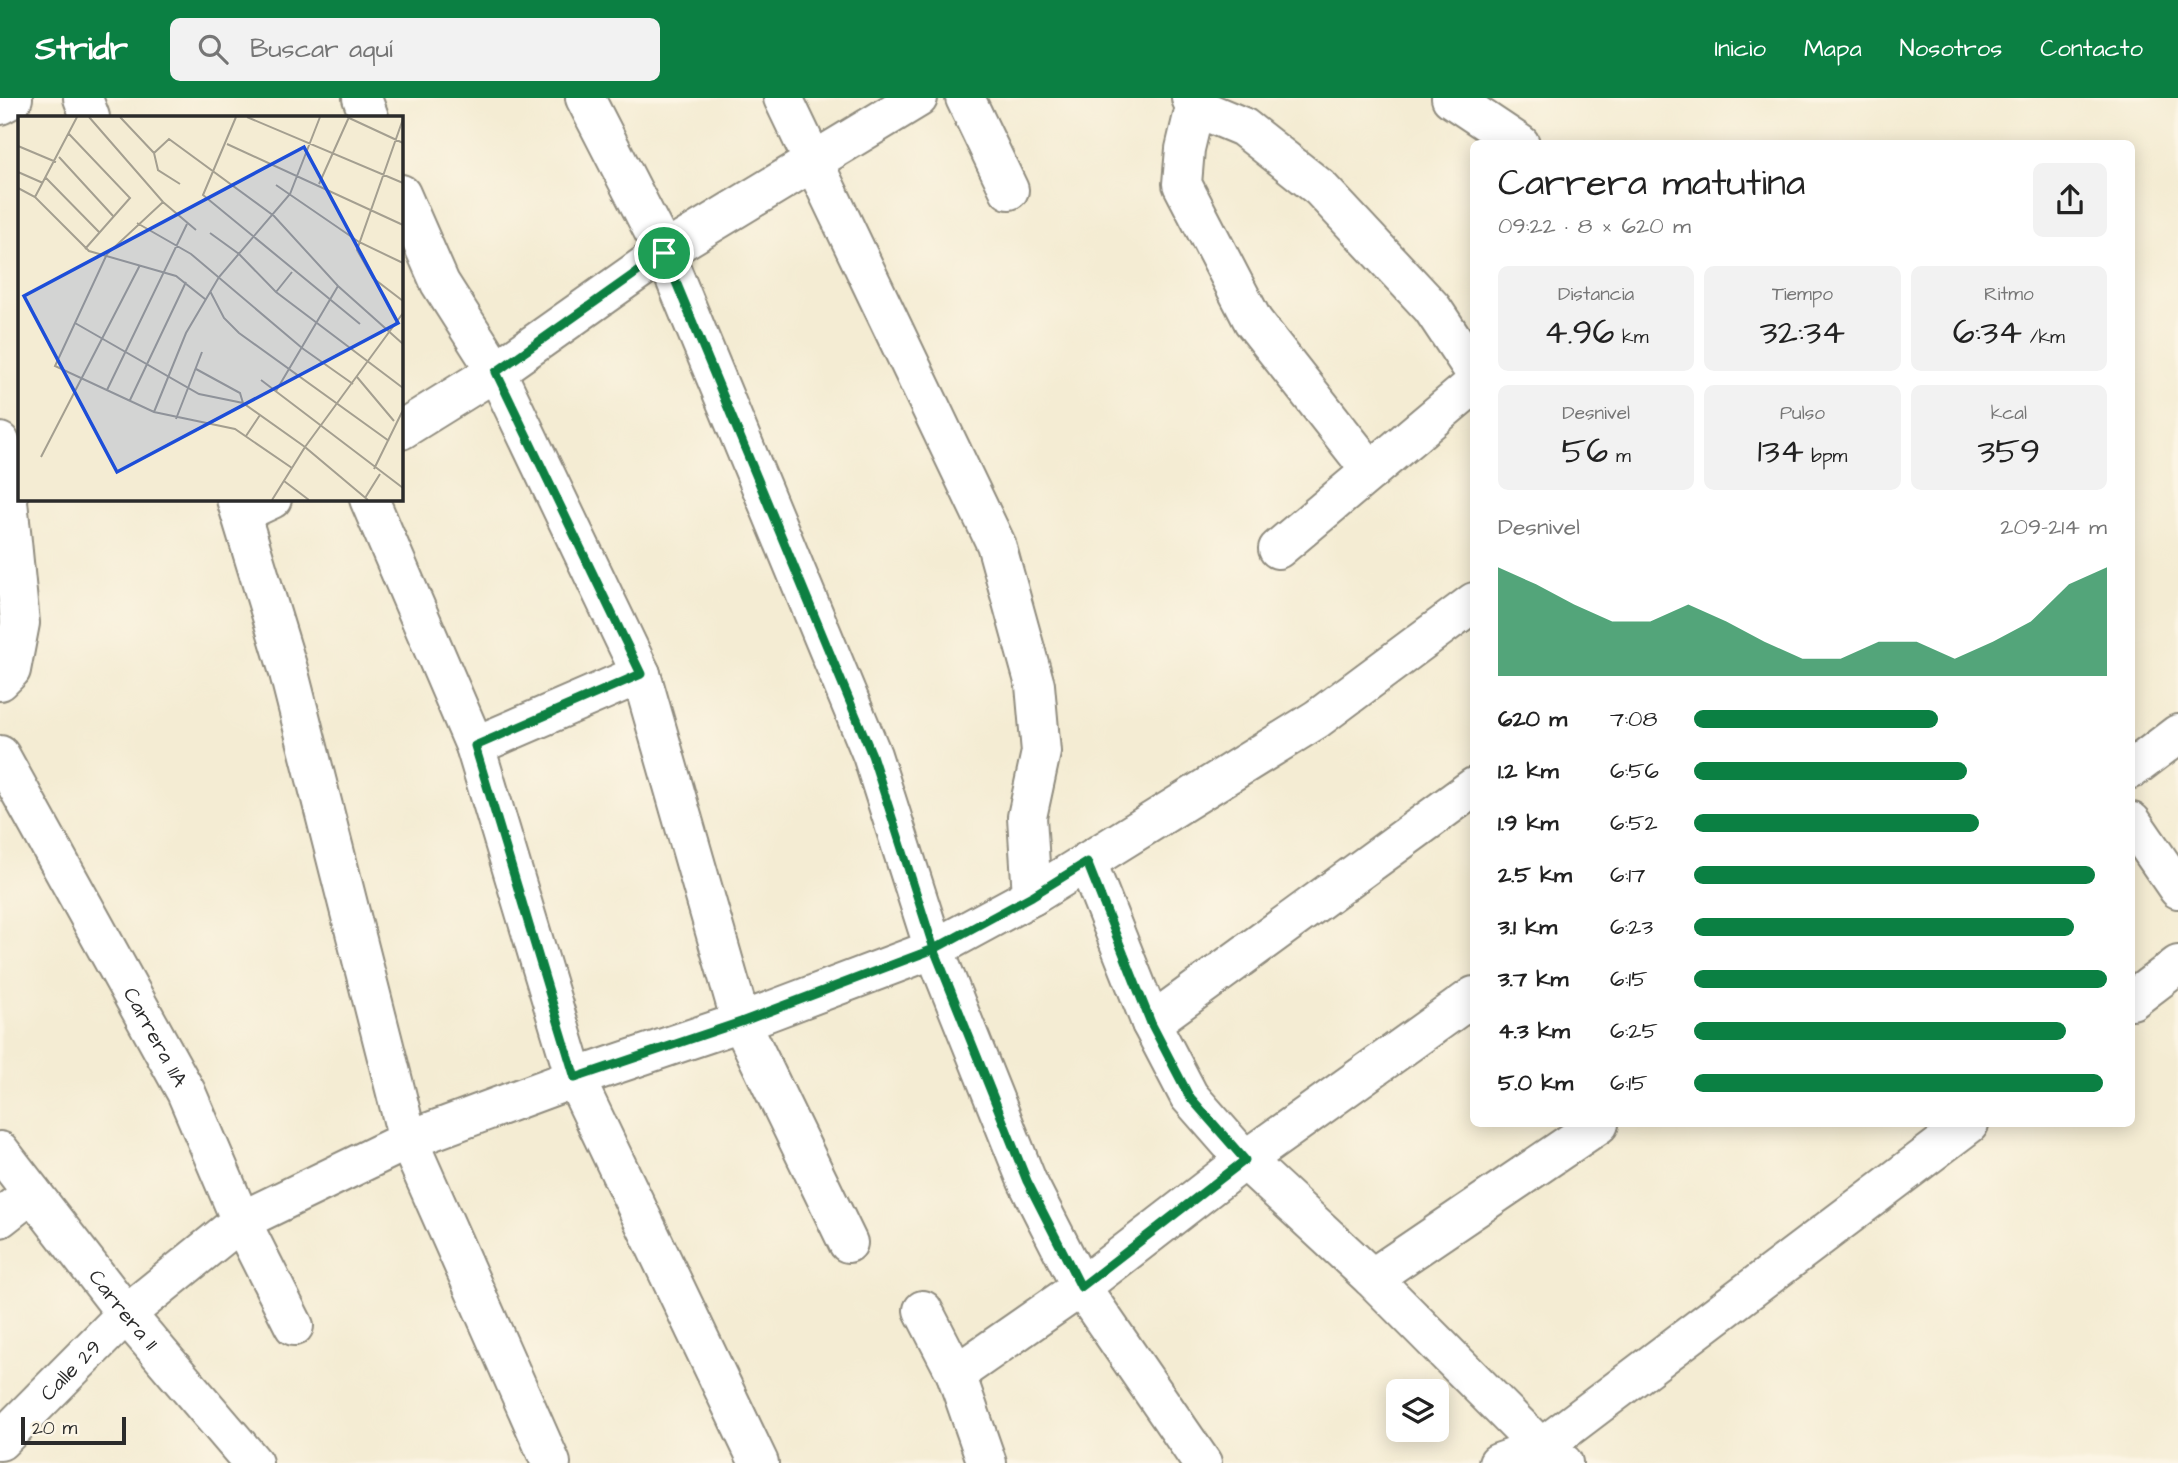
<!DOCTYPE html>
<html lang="es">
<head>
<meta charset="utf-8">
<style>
	:root { --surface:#fff; --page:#f2f2f2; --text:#222; --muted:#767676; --accent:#0b8043 }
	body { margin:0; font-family:"Architects Daughter",sans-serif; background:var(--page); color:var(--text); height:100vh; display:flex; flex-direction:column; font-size:26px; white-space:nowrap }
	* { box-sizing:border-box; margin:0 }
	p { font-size:23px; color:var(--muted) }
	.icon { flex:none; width:38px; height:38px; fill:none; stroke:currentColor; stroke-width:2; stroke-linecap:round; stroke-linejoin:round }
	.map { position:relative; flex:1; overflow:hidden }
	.panel { position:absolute; left:1470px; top:42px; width:665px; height:987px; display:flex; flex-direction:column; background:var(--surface); border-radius:10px; box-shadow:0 4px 18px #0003 }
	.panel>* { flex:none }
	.controls { position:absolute; left:1386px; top:1281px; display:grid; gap:14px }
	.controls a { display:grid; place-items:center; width:63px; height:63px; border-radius:10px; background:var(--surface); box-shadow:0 4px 18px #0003; font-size:35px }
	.scale { position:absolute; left:21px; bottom:18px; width:105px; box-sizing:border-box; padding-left:7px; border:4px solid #2b2b2b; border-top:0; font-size:19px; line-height:24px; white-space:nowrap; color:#2b2b2b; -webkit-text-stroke:5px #fcf5e5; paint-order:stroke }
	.pin { position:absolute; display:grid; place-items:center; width:60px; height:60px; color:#fff; margin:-30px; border:4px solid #fff; border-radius:50%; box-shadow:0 2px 7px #0007 }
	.round { display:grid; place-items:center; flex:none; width:74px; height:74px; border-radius:10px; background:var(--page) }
	.overview { display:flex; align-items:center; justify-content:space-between; height:119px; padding:0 28px }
	h1 { font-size:38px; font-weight:600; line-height:52px }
	.figures { display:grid; grid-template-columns:repeat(3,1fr); gap:10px; height:119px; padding:7px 28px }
	.figures div { display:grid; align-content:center; border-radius:10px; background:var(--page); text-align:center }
	.figures b { font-size:35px; font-weight:600 }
	.figures small { font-size:19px; font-weight:400 }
	.figures p { font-size:19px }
	.chart { height:196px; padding:14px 28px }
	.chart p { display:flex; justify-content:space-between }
	.chart svg { width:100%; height:126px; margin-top:7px; fill:var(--accent); opacity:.7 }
	ul { padding:0 28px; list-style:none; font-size:23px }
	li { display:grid; grid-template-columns:112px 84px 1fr; align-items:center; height:52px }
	li i { height:18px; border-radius:9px; background:var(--accent) }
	header { display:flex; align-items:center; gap:42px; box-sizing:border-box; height:98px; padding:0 35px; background:var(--accent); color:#fff }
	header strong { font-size:33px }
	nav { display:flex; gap:38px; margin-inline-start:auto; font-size:24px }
	.search { width:490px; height:63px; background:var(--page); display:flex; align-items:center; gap:18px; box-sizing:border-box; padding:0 24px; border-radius:10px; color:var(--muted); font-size:26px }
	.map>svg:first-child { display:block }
</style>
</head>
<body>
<header>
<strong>Stridr</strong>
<div class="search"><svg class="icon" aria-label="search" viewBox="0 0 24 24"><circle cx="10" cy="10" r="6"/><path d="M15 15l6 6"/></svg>Buscar aquí</div>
<nav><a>Inicio</a><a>Mapa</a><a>Nosotros</a><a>Contacto</a></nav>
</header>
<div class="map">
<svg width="2178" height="1365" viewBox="0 0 2178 1365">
	<rect width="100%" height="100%" fill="#fcf5e5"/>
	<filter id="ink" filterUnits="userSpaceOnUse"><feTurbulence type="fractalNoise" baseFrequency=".0143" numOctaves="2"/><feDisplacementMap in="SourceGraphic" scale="14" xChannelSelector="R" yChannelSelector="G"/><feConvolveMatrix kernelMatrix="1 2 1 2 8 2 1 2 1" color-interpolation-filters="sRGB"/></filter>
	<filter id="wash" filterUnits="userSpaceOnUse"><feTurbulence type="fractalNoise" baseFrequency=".00686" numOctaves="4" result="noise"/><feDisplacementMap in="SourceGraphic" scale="28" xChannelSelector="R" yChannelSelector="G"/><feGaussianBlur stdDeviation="1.57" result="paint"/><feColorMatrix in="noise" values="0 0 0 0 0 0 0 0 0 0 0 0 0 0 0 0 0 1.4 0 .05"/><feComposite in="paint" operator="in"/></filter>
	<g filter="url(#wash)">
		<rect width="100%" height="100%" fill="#f4ecd3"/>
	</g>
	<g filter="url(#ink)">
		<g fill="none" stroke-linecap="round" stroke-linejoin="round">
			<defs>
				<g id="minor">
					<path d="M 83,0 L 90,19"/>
					<path d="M 362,0 L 369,19"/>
					<path d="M 585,0 L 664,154 L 872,657 L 934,851 L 1027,1083 L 1081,1189 L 1202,1365"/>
					<path d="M 783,0 L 996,446 L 1035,587 L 1041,654 L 1027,719 L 1032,798"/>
					<path d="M 965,0 L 1009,92"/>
					<path d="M 1191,0 L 1195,9 L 1243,29 L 1320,90 L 1432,210 L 1474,273"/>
					<path d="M 1451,0 L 1520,46"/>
					<path d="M 0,7 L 13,0"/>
					<path d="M 1195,9 L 1185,51 L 1182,86 L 1253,223 L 1371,373"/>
					<path d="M 401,96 L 440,185 L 496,273 L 641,576 L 741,924 L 848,1145"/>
					<path d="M 401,332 L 496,273 L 664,154 L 918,0"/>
					<path d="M 0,344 L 3,352 L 20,525 L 11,572 L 0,583"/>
					<path d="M 236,401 L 288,571 L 408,1042 L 551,1365"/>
					<path d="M 369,401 L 475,648 L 575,980 L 759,1365"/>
					<path d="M 242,415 L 272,401"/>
					<path d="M 1278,451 L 1474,286"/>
					<path d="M 475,648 L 641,576"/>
					<path id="s1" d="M 0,657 L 186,994 L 241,1123 L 294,1228"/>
					<path d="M 2132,671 L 2178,636"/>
					<path d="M 2132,724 L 2178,791"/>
					<path d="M 1087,764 L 1151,925 L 1189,998 L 1245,1062 L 1372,1180 L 1541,1350 L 1563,1365"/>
					<path d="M 2132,902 L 2178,867"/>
					<path d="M 1151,925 L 1474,689"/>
					<path id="s2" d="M 0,1053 L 126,1216 L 253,1365"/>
					<path d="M 0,1120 L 32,1095"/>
					<path d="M 1372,1180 L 1599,1026"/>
					<path d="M 923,1212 L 956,1276 L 987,1365"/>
					<path d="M 956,1276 L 1081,1189 L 1245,1062 L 1474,898"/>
					<path id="s3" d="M 0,1343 L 126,1216 L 241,1123 L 408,1042 L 575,980 L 741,924 L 934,851 L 1032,798 L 1317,621 L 1474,504"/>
					<path d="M 1498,1365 L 1541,1350 L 1969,1026"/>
				</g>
			</defs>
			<use href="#minor" stroke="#908c7f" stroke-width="42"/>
			<use href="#minor" stroke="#fff" stroke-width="38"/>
		</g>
	</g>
	<g fill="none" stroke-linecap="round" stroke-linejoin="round" filter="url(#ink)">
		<defs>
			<path id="route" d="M 664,155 L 496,274 L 641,576 L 475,648 L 575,980 L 741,924 L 934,851 L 1027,1083 L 1081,1189 L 1245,1062 L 1189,998 L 1151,925 L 1087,764 L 1032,798 L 934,851 L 872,657 L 664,155"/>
		</defs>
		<use href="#route" stroke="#fff" stroke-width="14"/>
		<use href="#route" stroke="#0b8043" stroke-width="9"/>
	</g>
	<g text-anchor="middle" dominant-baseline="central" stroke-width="6" stroke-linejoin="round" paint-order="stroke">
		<g font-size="21" fill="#2b2b2b" stroke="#fcf5e5">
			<text stroke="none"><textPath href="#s1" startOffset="322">Carrera 11A</textPath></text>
			<text stroke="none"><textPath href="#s2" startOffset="201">Carrera 11</textPath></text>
			<text stroke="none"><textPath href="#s3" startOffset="100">Calle 29</textPath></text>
		</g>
	</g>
	<g transform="translate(18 18)">
		<rect width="385" height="385" fill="#f4ecd3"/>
		<path fill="none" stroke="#a49f90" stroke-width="2" d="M 71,1 L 145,86 L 178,114M 102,1 L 136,37 L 151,23 L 256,100 L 320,170 L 385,228M 218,1 L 185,79 L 342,208M 229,1 L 385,67M 329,1 L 385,27M 385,3 L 339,134 L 355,162 L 385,185M 51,18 L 112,82 L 67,133M 209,28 L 385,109M 0,30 L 38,46M 136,37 L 140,54 L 162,68M 41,41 L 96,101M 0,56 L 25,67M 28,62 L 81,116M 301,68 L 331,1M 258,69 L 341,126 L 385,147M 0,72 L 17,81 L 71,135 L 158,160 L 187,183M 17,81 L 59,1M 145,86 L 89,138 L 37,250 L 136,296 L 217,313 L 274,352M 119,107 L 173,138 L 284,232 L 335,268M 192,117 L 221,138 L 258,176 L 385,272M 192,175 L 206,202 L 221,217 L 371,325M 258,176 L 274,156M 57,207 L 181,278 L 225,287 L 287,331 L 254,384M 178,253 L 222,277 L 225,287M 339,261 L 376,305M 243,264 L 385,372M 89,274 L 169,108M 258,275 L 320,170M 112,284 L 168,166M 136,296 L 168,217 L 201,161 L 272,78 L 302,1M 158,303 L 184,236M 228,320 L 242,299M 23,341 L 122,149M 356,353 L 385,294M 266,365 L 291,384M 347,382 L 362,358M 350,384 L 287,331 L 385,197"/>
		<path fill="#1d4ed8" fill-opacity="0.15" stroke="#1d4ed8" stroke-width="3.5" d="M 286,31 L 380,207 L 99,356 L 6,180 Z"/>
		<rect width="385" height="385" fill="none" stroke="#2b2b2b" stroke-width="3.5"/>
	</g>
</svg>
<div class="controls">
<a><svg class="icon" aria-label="layers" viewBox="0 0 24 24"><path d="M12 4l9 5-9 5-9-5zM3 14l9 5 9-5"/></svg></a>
</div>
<div class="scale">20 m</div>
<div class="pin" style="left:664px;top:155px;background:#1e9e55"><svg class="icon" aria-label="arrive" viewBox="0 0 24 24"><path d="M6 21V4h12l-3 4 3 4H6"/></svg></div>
<section class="panel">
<div class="overview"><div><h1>Carrera matutina</h1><p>09:22 · 8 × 620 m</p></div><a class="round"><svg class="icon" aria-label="share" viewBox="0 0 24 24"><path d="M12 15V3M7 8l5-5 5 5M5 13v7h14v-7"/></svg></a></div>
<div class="figures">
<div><p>Distancia</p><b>4.96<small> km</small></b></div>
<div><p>Tiempo</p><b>32:34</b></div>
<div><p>Ritmo</p><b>6:34<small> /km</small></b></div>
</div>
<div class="figures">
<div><p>Desnivel</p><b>56<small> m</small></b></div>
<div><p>Pulso</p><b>134<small> bpm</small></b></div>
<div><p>kcal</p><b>359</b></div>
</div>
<div class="chart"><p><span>Desnivel</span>209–214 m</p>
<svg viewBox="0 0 160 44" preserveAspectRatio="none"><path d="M0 44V6L10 12L20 19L30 25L40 25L50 19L60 25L70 32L80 38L90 38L100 32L110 32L120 38L130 32L140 25L150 12L160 6V44z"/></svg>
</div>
<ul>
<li><b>620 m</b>7:08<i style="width:59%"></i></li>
<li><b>1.2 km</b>6:56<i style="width:66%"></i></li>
<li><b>1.9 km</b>6:52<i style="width:69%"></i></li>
<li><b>2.5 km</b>6:17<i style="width:97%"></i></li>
<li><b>3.1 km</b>6:23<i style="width:92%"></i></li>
<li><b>3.7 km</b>6:15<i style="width:100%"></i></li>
<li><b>4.3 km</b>6:25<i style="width:90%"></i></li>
<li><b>5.0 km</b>6:15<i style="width:99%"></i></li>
</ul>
</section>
</div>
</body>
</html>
